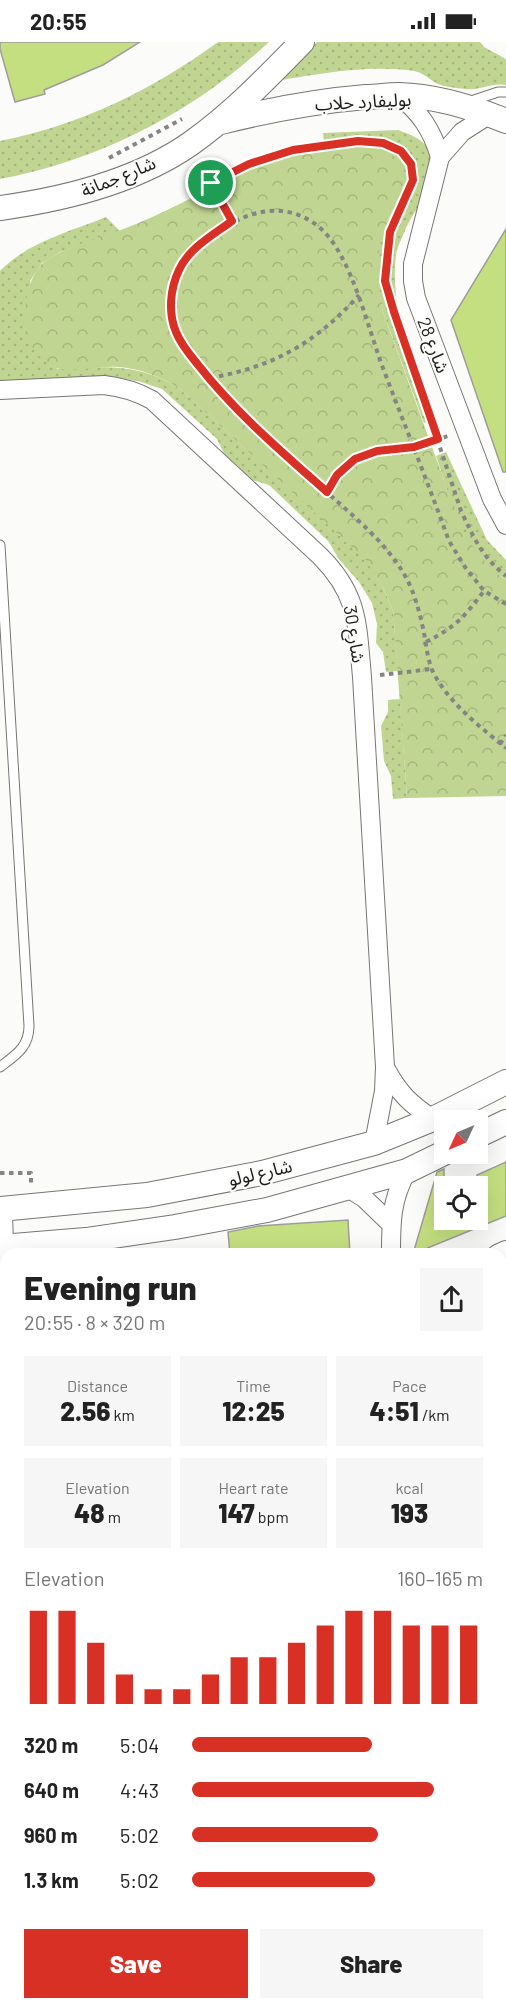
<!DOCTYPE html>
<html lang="en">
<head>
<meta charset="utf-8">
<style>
	:root { --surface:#fff; --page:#f6f6f6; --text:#222; --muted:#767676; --accent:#d93025 }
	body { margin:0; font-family:Barlow,"Noto Sans Arabic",sans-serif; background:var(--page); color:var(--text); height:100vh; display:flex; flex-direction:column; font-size:22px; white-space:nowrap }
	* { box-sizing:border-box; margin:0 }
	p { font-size:20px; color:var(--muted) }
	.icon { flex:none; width:33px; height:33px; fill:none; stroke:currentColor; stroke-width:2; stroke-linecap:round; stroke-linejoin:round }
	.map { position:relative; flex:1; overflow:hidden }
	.side { position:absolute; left:0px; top:1206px; width:507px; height:762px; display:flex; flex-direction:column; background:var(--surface); border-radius:18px 18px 0 0; box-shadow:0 6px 24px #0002 }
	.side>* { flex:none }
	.needle { width:39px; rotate:226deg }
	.fabs { position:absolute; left:434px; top:1068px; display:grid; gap:12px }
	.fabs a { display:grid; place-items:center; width:54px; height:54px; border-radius:0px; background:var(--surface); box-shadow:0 6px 24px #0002; font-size:30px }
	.pin { position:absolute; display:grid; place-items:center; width:51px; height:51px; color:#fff; margin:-26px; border:3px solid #fff; border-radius:50%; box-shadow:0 2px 6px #0007 }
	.round { display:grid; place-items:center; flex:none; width:63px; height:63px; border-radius:0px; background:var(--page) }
	.overview { display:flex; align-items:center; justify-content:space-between; height:102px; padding:0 24px }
	h1 { font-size:33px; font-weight:800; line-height:45px }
	.figures { display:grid; grid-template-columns:repeat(3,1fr); gap:9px; height:102px; padding:6px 24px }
	.figures div { display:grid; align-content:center; border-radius:0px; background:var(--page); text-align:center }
	.figures b { font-size:26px; font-weight:800 }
	.figures small { font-size:16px; font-weight:400 }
	.figures p { font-size:16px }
	.chart { height:168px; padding:12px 24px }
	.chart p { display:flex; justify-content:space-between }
	.chart svg { width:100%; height:108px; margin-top:6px; stroke:var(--accent); stroke-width:6 }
	.cta { display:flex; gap:12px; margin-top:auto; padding:12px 24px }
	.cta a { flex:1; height:69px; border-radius:0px; background:var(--accent); color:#fff; font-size:24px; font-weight:800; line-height:69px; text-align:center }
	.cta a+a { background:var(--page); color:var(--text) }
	ul { padding:0 24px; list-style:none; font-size:20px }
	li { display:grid; grid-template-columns:96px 72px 1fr; align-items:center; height:45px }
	li i { height:15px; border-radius:8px; background:var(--accent) }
	.status { display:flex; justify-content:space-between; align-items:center; height:42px; padding:0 30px; background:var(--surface); direction:ltr }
	.status svg { height:16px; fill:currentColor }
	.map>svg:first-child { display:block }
</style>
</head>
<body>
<div class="status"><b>20:55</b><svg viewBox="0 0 49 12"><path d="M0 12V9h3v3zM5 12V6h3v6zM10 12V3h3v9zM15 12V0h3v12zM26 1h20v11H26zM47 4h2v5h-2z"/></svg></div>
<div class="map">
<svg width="506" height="1968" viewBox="0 0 506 1968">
	<defs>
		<pattern id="grass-dots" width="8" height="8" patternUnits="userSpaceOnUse" patternTransform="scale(1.5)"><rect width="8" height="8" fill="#c1d592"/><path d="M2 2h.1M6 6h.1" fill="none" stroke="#a5b67d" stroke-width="1.8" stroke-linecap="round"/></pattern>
		<pattern id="park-crowns" width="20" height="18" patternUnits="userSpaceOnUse" patternTransform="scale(1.5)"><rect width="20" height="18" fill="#c1d592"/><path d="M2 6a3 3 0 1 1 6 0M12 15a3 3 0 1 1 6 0" fill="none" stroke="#a5b67d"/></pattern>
	</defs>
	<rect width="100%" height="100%" fill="#fbfcf9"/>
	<path fill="url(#grass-dots)" d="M 218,0 L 269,0 C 196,69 99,119 0,137 L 0,99 C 81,83 152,48 218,0 Z
		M 317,0 L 480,0 L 484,5 L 506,17 L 506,43 C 492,40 479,49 465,47 C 457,46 445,45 438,42 C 430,38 424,31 414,29 C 372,22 313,32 272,40 L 302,16 Z
		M 398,88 C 416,94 434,103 434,124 C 435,149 412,169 404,191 C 401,198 397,206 396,213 C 389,266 414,329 434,378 L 424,381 L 383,270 L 377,240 L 377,215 L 382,191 L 405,142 L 363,104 L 325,109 L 323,91 Z
		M 106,175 L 120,189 L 60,210 L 42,221 L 30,239 L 57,327 C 105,325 136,320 179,346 L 367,518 L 383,545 L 393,569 L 398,629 L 386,630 L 383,610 L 376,601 L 377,582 L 372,561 L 359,540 L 338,516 L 329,500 L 269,443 L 252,438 L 224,412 L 217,397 L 162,347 L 138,339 L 118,336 L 45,338 L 0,343 L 0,229 C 28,200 69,190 106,175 Z
		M 446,410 L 487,498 L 506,518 L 506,538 C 500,533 493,529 487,524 C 458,497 449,450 436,414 Z
		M 400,657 L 407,756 L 393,757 L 391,734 L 384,719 L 381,684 L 388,670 L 388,658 Z"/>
	<path fill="url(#park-crowns)" d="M 363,104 L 388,108 C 396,118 406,126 405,140 C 405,150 394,164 390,174 C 374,209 376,233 383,270 L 460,482 C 474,509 482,520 506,538 L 506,754 L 407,756 L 393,569 L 383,545 L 366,518 L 179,346 C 160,335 142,327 119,325 C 102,323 71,331 56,326 C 48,324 40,315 35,309 C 18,289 24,237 44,220 C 64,204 111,193 136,182 C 188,161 236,128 291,114 C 314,108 339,107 363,104 Z"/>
	<path fill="#c4df80" stroke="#9d9e9b" stroke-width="1.5" d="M 0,0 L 140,0 L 103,23 L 44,48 L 45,52 L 15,60 L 0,7 Z
		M 506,187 L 506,430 L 503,430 L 451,278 Z
		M 506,1120 L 506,1174 L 413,1212 L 437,1130 L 444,1127 L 444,1178 L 477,1178 L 477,1133 Z
		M 348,1178 L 350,1212 L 230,1212 L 228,1190 L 258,1184 Z"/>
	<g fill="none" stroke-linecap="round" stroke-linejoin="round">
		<defs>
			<path id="lane" d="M 468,60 L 498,50 L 506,50
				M 0,503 L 29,984 C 29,1005 16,1013 0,1025
				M 78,1962 L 79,1968"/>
			<path id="street" d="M 398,53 C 420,70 432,88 440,115
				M 490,72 L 462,90 L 440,115 L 413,222 L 413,239 L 416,256 L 492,457 L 506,483
				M 0,348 L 104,343 C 122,345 136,349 152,358 L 320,514 C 359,553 357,582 362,635 L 385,1025 L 384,1049 L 374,1101
				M 386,1027 C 399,1051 410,1062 433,1077
				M 348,1146 L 364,1156 L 391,1182
				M 391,1212 C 391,1180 391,1158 407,1129
				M 497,1212 L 506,1208
				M 501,1505 L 506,1504
				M 501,1610 L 506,1610
				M 428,1962 L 429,1968"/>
			<path id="secondary" d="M 221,80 C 269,68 317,59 366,55 C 377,55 388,53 399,53 C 435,54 472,65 506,79
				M 0,166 C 66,157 135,140 190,102 C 231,73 267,36 302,0
				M 477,1094 L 506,1080
				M 0,1167 L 147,1153 L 262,1131 L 374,1101 L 433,1077 L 506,1040
				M 0,1172 L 6,1350
				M 0,1205 L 86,1198 L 175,1185 L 267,1168 L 407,1129 L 444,1111
				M 49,1962 L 50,1968"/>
		</defs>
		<use href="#lane" stroke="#767774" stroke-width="11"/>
		<use href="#street" stroke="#767774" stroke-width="20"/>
		<use href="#secondary" stroke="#767774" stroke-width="26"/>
		<path stroke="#858683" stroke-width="4" stroke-dasharray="4.5 4.5" stroke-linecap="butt" d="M 109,116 L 182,77
			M 199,122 L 232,179
			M 211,141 C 237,128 264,114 292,108 C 304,105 317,105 330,103 C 363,99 412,92 413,139
			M 409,149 L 390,190 L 386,213 L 385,239 L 461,469 C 474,496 482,515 506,534
			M 210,336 C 273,325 316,301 359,253
			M 327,450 L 337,433 L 355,417 L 377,409 L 414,405 L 448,394
			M 506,562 L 484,549 L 465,525 L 449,499 C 428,441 405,384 383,326 C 368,287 351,211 319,185 C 283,156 244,170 212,194 C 187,212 169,235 171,268 C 176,335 330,446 378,498 C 406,529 414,546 423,586 C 426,600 427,617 433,630 C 449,661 479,684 506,706
			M 426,600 C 457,584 463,576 484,549
			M 380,633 L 432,627
			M 500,702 L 506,693
			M 0,1131 L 31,1131 L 31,1142"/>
		<use href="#lane" stroke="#fff" stroke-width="9"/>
		<use href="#street" stroke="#fff" stroke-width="18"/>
		<use href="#secondary" stroke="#fff" stroke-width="24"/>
	</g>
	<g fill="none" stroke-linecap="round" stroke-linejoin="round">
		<defs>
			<path id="route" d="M 358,99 L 383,101 L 401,109 L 411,122 L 413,138 L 390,190 L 385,239 L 394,270 L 438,397 L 414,405 L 377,409 L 355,417 L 337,433 L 327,450 C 282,410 236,371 199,324 C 191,314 181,303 176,290 C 168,271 170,247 179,228 C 189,206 213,193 232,179 L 211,141 L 249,122 L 293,108 Z"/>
		</defs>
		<use href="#route" stroke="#fff" stroke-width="12"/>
		<use href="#route" stroke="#d93025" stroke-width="8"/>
	</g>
	<g text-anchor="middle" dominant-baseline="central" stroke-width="4.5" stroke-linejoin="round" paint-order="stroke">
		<g font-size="18" fill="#1b1c1a" stroke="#fbfcf9">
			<text transform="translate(363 59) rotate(-3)">بوليفارد حلاب</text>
			<text transform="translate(118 134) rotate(-22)">شارع جمانة</text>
			<text transform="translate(434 303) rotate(69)">شارع 28</text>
			<text transform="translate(355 592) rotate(81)">شارع 30</text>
			<text transform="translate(260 1130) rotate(-13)">شارع لولو</text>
		</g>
	</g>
</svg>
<div class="fabs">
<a><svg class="needle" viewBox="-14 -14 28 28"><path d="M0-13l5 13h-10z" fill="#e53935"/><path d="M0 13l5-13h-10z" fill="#767676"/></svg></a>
<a><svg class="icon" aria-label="locate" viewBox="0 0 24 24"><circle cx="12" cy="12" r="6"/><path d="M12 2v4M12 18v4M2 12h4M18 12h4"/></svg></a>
</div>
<div class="pin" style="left:211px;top:141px;background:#1e9e55"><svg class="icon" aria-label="arrive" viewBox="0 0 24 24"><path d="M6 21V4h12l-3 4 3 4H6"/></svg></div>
<section class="side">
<div class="overview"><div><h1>Evening run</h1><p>20:55 · 8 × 320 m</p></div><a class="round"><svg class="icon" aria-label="share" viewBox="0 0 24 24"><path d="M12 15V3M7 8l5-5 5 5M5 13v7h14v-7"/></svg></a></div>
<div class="figures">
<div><p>Distance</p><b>2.56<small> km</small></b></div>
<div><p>Time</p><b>12:25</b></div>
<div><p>Pace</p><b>4:51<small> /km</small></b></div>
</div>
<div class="figures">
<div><p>Elevation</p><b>48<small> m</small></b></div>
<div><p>Heart rate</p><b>147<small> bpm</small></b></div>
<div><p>kcal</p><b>193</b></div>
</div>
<div class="chart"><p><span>Elevation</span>160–165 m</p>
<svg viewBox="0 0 160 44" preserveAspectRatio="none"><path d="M5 44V6M15 44V6M25 44V19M35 44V32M45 44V38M55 44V38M65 44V32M75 44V25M85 44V25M95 44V19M105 44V12M115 44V6M125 44V6M135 44V12M145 44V12M155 44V12"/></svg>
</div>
<ul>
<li><b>320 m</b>5:04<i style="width:62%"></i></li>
<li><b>640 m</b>4:43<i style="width:83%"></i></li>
<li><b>960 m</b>5:02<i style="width:64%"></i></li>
<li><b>1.3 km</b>5:02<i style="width:63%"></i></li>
</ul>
<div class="cta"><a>Save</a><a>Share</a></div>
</section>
</div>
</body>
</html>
